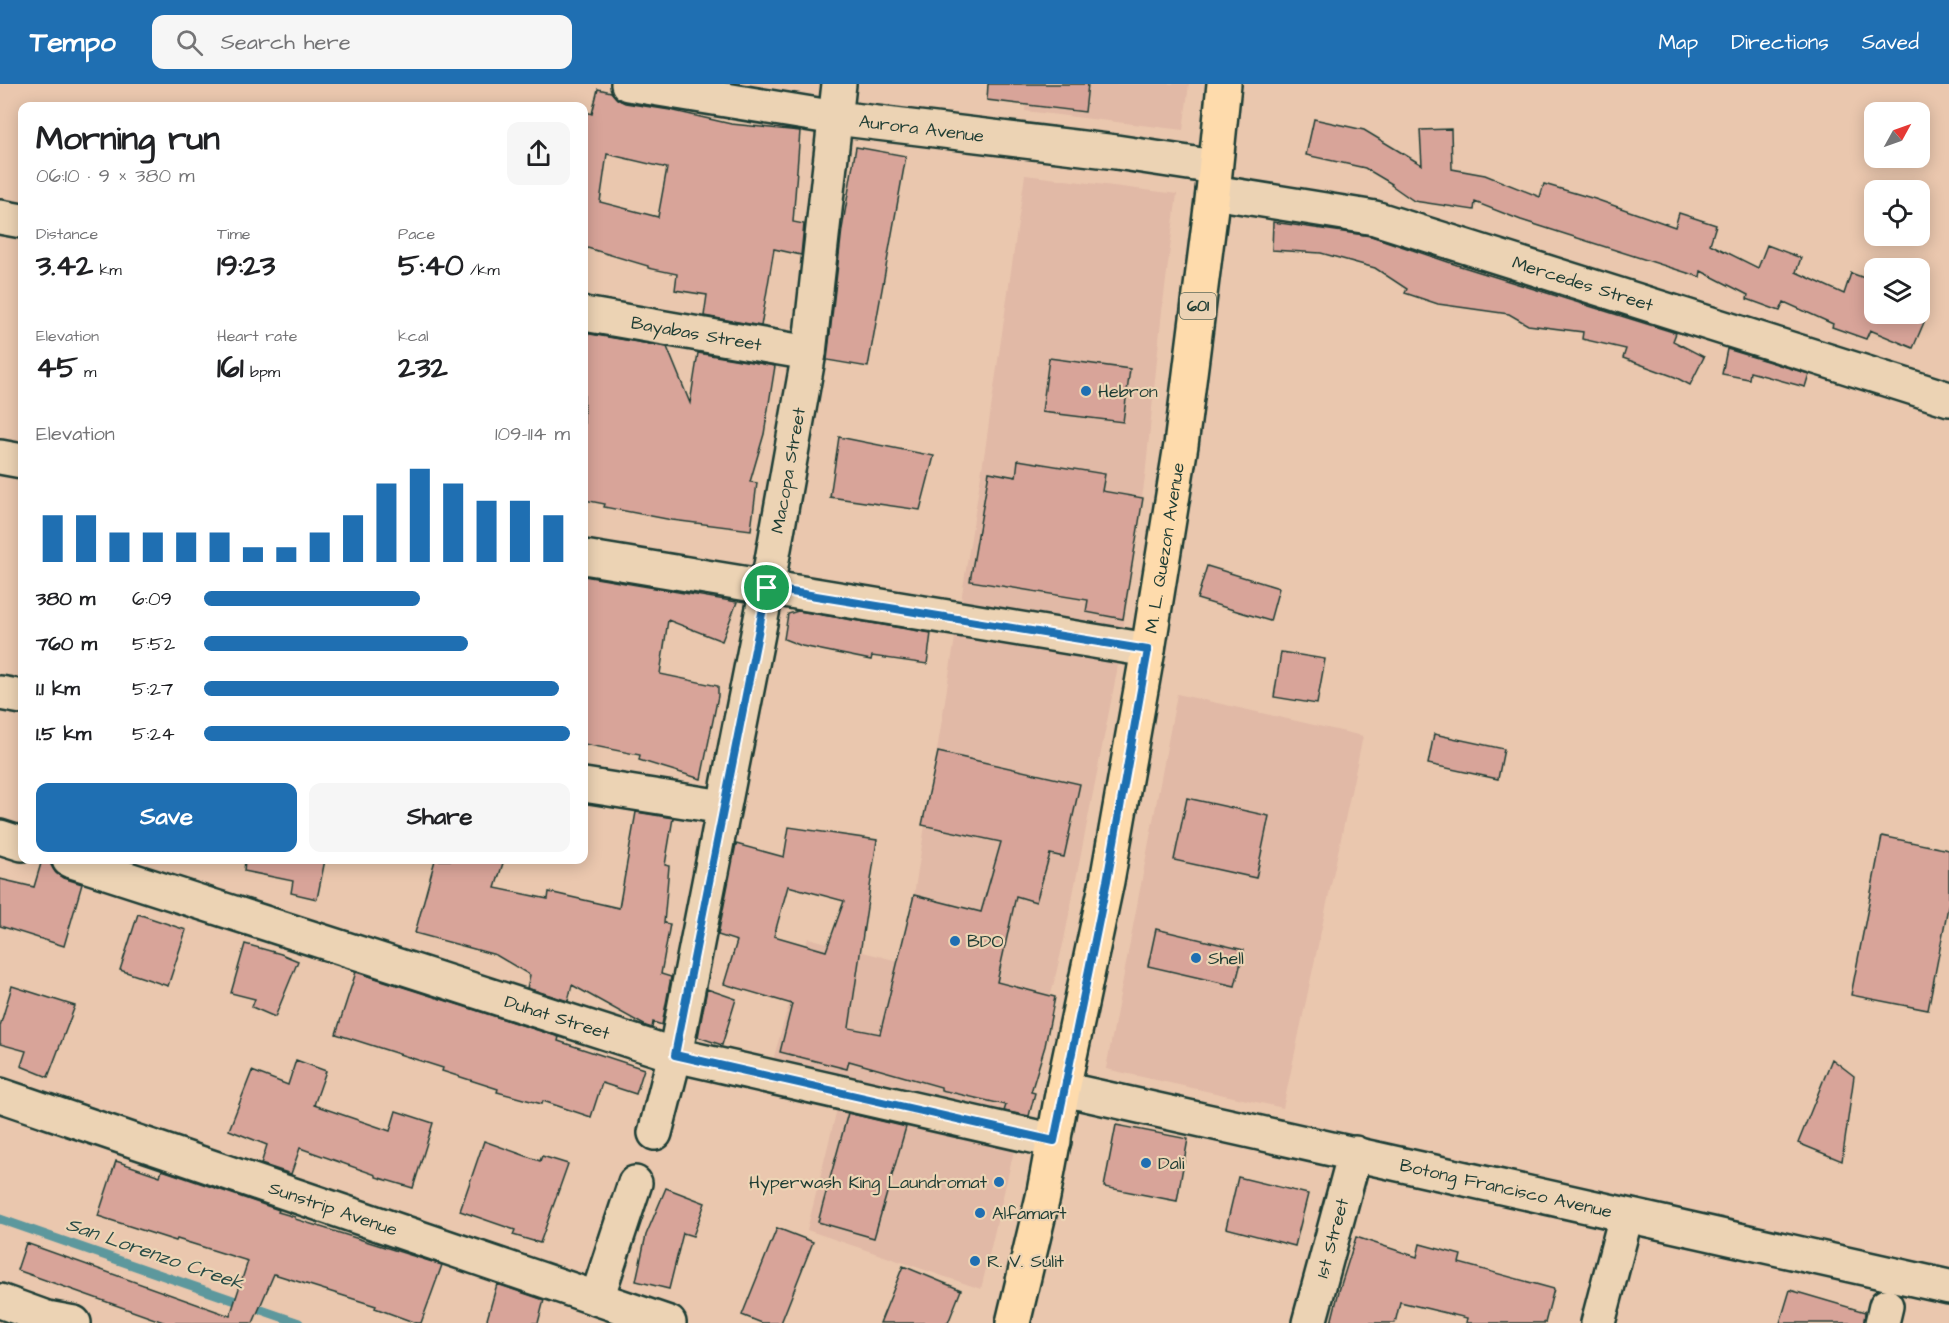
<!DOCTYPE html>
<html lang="en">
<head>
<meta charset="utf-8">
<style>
	:root { --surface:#fff; --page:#f6f6f6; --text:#202124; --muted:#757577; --accent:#1f6fb2 }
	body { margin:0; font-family:"Architects Daughter",sans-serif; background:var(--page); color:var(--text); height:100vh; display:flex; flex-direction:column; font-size:22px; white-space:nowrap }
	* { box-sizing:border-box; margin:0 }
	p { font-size:20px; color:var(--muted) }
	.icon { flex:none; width:33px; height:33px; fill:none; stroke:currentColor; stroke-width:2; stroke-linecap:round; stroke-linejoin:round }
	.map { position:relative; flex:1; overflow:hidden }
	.side { position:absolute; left:18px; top:18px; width:570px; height:762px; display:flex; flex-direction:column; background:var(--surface); border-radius:12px; box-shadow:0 3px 15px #0003 }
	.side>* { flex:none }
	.needle { width:39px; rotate:50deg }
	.controls { position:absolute; left:1864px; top:18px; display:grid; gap:12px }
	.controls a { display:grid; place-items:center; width:66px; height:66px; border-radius:12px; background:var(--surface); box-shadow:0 3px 15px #0003; font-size:30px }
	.pin { position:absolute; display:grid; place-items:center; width:51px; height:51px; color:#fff; margin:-26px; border:3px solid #fff; border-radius:50%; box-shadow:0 2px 6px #0007 }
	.round { display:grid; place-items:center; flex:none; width:63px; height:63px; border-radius:12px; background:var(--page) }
	.headline { display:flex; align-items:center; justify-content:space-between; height:102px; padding:0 18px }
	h1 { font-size:33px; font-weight:700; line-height:45px }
	.stats { display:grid; grid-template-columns:repeat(3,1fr); gap:9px; height:102px; padding:6px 18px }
	.stats div { display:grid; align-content:center }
	.stats b { font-size:30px; font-weight:700 }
	.stats small { font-size:16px; font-weight:400 }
	.stats p { font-size:16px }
	.chart { height:168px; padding:12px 18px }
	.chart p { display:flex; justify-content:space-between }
	.chart svg { width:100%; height:108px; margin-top:6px; stroke:var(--accent); stroke-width:6 }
	.primary-button { display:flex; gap:12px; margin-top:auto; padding:12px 18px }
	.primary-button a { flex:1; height:69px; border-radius:12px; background:var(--accent); color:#fff; font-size:24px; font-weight:700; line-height:69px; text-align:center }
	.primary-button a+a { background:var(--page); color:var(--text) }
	ul { padding:0 18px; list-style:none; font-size:20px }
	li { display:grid; grid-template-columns:96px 72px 1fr; align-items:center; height:45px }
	li i { height:15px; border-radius:8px; background:var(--accent) }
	header { display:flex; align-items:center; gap:36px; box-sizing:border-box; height:84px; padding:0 30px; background:var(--accent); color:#fff }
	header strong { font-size:28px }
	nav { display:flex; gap:33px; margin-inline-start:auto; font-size:21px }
	.search { width:420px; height:54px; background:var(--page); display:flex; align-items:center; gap:15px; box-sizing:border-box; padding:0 21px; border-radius:12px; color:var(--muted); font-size:22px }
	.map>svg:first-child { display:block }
</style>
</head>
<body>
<header>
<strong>Tempo</strong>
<div class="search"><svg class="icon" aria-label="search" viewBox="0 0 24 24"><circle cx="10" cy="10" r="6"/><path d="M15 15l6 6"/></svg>Search here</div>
<nav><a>Map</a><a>Directions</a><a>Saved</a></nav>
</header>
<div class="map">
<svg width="1949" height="1239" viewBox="0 0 1949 1239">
	<rect width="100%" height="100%" fill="#eac7ae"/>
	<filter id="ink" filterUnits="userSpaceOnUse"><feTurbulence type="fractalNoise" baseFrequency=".0167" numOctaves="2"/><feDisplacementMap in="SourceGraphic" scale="12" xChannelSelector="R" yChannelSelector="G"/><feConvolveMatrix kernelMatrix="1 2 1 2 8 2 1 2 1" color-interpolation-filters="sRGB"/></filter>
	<g filter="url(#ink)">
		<path fill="#e1b9a6" d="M 1029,0 L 1189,0 L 1183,46 L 1025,27 Z
			M 1025,91 L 1177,110 L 1162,227 L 1145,393 L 1117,587 L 1064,856 L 981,1205 L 807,1146 L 845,993 L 773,976 L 808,854 L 898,877 L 914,811 L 985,366 Z
			M 1177,610 L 1363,652 L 1283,1024 L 1106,985 Z"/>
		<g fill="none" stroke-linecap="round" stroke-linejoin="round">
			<path stroke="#5d989d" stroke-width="9" d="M 0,1135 L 299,1239"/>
		</g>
		<path fill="#d8a499" stroke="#1f3d34" stroke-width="1.5" fill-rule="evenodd" d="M 988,0 L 1088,0 L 1085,28 L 987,16 Z
			M 598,5 L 611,8 L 617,15 L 625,19 L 670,26 L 731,40 L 800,47 L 793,138 L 804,140 L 801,171 L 774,165 L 761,242 L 704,232 L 707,211 L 675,206 L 677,190 L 648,184 L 648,182 L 584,163 L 584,27 L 592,30 ZM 607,70 L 667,84 L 658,133 L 600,118 Z
			M 1314,35 L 1364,46 L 1422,81 L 1420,46 L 1451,45 L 1452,85 L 1485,91 L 1540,113 L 1544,100 L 1595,115 L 1675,143 L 1679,129 L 1716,141 L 1710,160 L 1758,184 L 1767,161 L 1801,174 L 1796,188 L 1844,210 L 1851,189 L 1875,198 L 1875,230 L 1910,230 L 1925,236 L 1913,264 L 1870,246 L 1866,255 L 1832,243 L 1833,240 L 1784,218 L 1780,227 L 1747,215 L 1748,211 L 1701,187 L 1700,193 L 1521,136 L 1475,118 L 1474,126 L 1414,117 L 1391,101 L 1392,100 L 1365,84 L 1306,71 Z
			M 856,63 L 906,72 L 868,283 L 827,276 L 842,145 Z
			M 1273,138 L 1371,152 L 1457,181 L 1676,249 L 1673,257 L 1704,273 L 1690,301 L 1675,293 L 1623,274 L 1626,265 L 1582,255 L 1583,248 L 1528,241 L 1509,230 L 1438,220 L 1405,209 L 1407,205 L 1375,184 L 1321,169 L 1272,166 Z
			M 584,249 L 667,263 L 690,319 L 698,269 L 775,282 L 764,350 L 750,398 L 757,399 L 751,446 L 672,436 L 604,423 L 605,420 L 584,416 Z
			M 1727,265 L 1809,290 L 1805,303 L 1750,288 L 1749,295 L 1722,290 Z
			M 1049,274 L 1130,285 L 1123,338 L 1042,328 Z
			M 839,353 L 934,372 L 920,426 L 830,413 Z
			M 1018,376 L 1105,390 L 1102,407 L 1143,414 L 1123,535 L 1086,528 L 1088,516 L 970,497 L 989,388 L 1016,393 Z
			M 1207,482 L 1279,504 L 1270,537 L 1197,515 Z
			M 584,492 L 737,518 L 722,557 L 668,536 L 660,590 L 718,602 L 718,612 L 701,695 L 639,676 L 640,671 L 584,660 Z
			M 798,527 L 931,549 L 927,580 L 872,572 L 871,576 L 802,562 L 784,555 L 788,530 Z
			M 1281,568 L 1325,575 L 1317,620 L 1274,613 Z
			M 1434,650 L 1504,665 L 1498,695 L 1428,680 Z
			M 938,668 L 1080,700 L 1064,773 L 1050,770 L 1036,818 L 1016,812 L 997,898 L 1055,913 L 1045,962 L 1031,1008 L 1035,1009 L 1029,1032 L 1004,1027 L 1006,1021 L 941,1006 L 941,1003 L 849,977 L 847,985 L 780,968 L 792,920 L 724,900 L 737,857 L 718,851 L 736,760 L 784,773 L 789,743 L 877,756 L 849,944 L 880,950 L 914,811 L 981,828 L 1001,758 L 922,741 ZM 788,802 L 844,817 L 826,867 L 774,852 Z
			M 1187,714 L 1269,732 L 1256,794 L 1174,776 Z
			M 636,728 L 673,734 L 665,781 L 669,782 L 664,839 L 670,840 L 661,890 L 671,893 L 662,941 L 653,938 L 652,944 L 646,942 L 572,901 L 568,917 L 527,904 L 530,891 L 496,871 L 415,849 L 435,776 L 504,776 L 495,804 L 548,815 L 549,808 L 619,824 Z
			M 1882,752 L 1949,766 L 1949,818 L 1928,926 L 1851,911 Z
			M 42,776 L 51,776 L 51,781 L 56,789 L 63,794 L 82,800 L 64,862 L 0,842 L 0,795 L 34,803 Z
			M 245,776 L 325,776 L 317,815 L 291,809 L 293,797 L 244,787 Z
			M 138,830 L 186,846 L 168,902 L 120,886 Z
			M 1156,845 L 1244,866 L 1235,902 L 1148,882 Z
			M 245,860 L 281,870 L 298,877 L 275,933 L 252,923 L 255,915 L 231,909 Z
			M 356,888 L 559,953 L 558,957 L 644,985 L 636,1010 L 602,999 L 591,1033 L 543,1017 L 542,1020 L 497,1008 L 498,1005 L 442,987 L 443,984 L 336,950 Z
			M 12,902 L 75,922 L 48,993 L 21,982 L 26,967 L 0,960 L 0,942 Z
			M 707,905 L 736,915 L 722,961 L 698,953 Z
			M 1832,975 L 1854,992 L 1842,1077 L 1798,1059 Z
			M 296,976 L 326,987 L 314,1021 L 390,1047 L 396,1027 L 433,1039 L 413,1104 L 376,1093 L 376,1091 L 300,1064 L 291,1090 L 261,1080 L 267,1061 L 229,1046 L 252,987 L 288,1001 Z
			M 848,1029 L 906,1043 L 874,1154 L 818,1138 Z
			M 1116,1041 L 1188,1055 L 1177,1117 L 1104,1103 Z
			M 484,1057 L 540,1077 L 542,1072 L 568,1080 L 540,1159 L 513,1151 L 515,1146 L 460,1127 Z
			M 116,1077 L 160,1092 L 162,1086 L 279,1126 L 278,1128 L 295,1133 L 295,1135 L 442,1181 L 421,1239 L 416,1239 L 375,1224 L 376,1222 L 274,1190 L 253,1239 L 166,1239 L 17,1186 L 26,1159 L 230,1232 L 248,1177 L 177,1155 L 176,1157 L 98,1132 Z
			M 1238,1093 L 1308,1110 L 1295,1162 L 1226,1144 Z
			M 666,1104 L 705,1119 L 693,1152 L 683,1149 L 669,1205 L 636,1197 L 646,1151 Z
			M 777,1144 L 813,1158 L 781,1239 L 762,1239 L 742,1231 Z
			M 1356,1153 L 1417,1173 L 1420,1160 L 1461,1171 L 1459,1179 L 1554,1205 L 1545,1239 L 1466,1239 L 1467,1234 L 1400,1218 L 1395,1239 L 1331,1239 L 1339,1207 Z
			M 903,1182 L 961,1206 L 948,1239 L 880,1239 Z
			M 497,1200 L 544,1216 L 538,1239 L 486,1239 Z
			M 1790,1206 L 1865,1228 L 1864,1239 L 1780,1239 Z"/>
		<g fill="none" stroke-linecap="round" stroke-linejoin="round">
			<defs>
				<g id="minor">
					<path id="s1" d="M 628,0 L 836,34 L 1116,68 L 1215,83"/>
					<path id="s2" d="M 1213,108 L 1375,134 L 1949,315"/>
					<path d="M 0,133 L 22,137"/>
					<path id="s3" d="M 584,230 L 809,269"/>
					<path d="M 0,373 L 22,377"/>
					<path d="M 584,473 L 1148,566"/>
					<path d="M 0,609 L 22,613"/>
					<path d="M 584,701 L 723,723"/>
					<path d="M 0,753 L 22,760"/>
					<path id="s4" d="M 69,776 L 675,971 L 1054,1057"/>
					<path id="s5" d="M 1063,1005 L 1949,1203"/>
					<path id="s6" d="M 0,1011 L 669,1239"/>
					<path id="s7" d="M 655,1049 L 675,971 L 767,504 L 809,269 L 839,0"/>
					<path d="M 597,1214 L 635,1099"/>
					<path d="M 0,1217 L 47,1234 L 74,1239"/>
					<path id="s8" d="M 1309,1239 L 1355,1069"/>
					<path d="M 1598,1239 L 1626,1132"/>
					<path d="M 1882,1239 L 1886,1222"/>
				</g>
				<g id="major">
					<path id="s9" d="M 1013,1239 L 1043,1113 L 1063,1005 L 1107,797 L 1148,566 L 1181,361 L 1213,108 L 1224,0"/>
				</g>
			</defs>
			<use href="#minor" stroke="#1f3d34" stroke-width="38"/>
			<use href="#major" stroke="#1f3d34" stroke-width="38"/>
			<use href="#minor" stroke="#ecd3b4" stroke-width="33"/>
			<use href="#major" stroke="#fedbac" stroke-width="33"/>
		</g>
	</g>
	<g fill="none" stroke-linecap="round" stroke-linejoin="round" filter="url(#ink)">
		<defs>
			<path id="route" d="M 767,504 L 1148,566 L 1107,797 L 1054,1057 L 675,971 Z"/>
		</defs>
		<use href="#route" stroke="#fff" stroke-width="12"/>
		<use href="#route" stroke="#1f6fb2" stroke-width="8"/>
	</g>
	<g fill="#1f6fb2" stroke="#ecd3b4" stroke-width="2">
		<circle cx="1086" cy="307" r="6"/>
		<circle cx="955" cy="857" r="6"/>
		<circle cx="1196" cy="874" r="6"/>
		<circle cx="1146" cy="1079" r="6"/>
		<circle cx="999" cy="1098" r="6"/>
		<circle cx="980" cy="1129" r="6"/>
		<circle cx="975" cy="1177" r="6"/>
	</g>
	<g text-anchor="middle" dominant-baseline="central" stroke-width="4.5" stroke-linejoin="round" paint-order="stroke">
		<rect fill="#ecd3b4" stroke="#5c6a5a" stroke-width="1.5" x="1180" y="209" width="36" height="26" rx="4.5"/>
		<g font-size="16" font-weight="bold" fill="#1f3d34">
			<text x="1198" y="222">601</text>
		</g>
		<g font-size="18" fill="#1f3d34" stroke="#ecd3b4">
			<text stroke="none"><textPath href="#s1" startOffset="297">Aurora Avenue</textPath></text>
			<text stroke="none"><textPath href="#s2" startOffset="382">Mercedes Street</textPath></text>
			<text stroke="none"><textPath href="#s3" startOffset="114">Bayabas Street</textPath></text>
			<text stroke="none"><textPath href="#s7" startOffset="676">Macopa Street</textPath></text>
			<text stroke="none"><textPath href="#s9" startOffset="790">M. L. Quezon Avenue</textPath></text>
			<text stroke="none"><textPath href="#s4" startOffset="513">Duhat Street</textPath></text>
			<text stroke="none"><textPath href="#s5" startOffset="454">Botong Francisco Avenue</textPath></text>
			<text stroke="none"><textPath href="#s6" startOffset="352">Sunstrip Avenue</textPath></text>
			<text stroke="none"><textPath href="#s8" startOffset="88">1st Street</textPath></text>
		</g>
		<g font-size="18" fill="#1f3d34" stroke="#ecd3b4" text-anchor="start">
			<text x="1098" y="307">Hebron</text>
			<text x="967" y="857">BDO</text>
			<text x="1208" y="874">Shell</text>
			<text x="1158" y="1079">Dali</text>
			<text x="987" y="1098" text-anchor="end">Hyperwash King Laundromat</text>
			<text x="992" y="1129">Alfamart</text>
			<text x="987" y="1177">R. V. Sulit</text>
		</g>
		<g font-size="20" font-style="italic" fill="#294c46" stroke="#ecd3b4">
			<text transform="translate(155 1170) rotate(19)">San Lorenzo Creek</text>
		</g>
	</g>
</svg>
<div class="controls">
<a><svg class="needle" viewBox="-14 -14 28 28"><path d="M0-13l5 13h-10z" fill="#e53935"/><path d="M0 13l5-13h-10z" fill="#757577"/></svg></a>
<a><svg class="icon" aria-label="locate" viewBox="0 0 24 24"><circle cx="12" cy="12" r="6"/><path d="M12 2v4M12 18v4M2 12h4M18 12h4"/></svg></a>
<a><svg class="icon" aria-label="layers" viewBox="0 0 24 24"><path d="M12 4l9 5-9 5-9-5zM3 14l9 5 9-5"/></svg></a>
</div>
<div class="pin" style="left:767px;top:504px;background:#1e9e55"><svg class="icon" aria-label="arrive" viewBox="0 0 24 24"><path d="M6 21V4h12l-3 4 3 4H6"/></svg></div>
<section class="side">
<div class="headline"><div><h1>Morning run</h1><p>06:10 · 9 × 380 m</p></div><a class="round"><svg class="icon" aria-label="share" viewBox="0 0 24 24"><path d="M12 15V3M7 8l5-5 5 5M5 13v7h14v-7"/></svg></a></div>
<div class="stats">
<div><p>Distance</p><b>3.42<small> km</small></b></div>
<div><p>Time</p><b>19:23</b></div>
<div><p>Pace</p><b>5:40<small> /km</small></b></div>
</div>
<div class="stats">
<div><p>Elevation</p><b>45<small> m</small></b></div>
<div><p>Heart rate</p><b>161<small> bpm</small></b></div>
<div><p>kcal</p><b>232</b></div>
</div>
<div class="chart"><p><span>Elevation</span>109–114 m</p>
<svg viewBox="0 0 160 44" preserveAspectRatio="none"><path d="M5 44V25M15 44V25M25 44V32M35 44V32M45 44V32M55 44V32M65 44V38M75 44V38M85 44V32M95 44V25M105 44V12M115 44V6M125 44V12M135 44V19M145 44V19M155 44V25"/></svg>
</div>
<ul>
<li><b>380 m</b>6:09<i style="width:59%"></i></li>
<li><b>760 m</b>5:52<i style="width:72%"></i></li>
<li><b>1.1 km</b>5:27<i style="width:97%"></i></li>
<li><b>1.5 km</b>5:24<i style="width:100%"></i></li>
</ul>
<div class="primary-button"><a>Save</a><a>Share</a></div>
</section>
</div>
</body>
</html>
